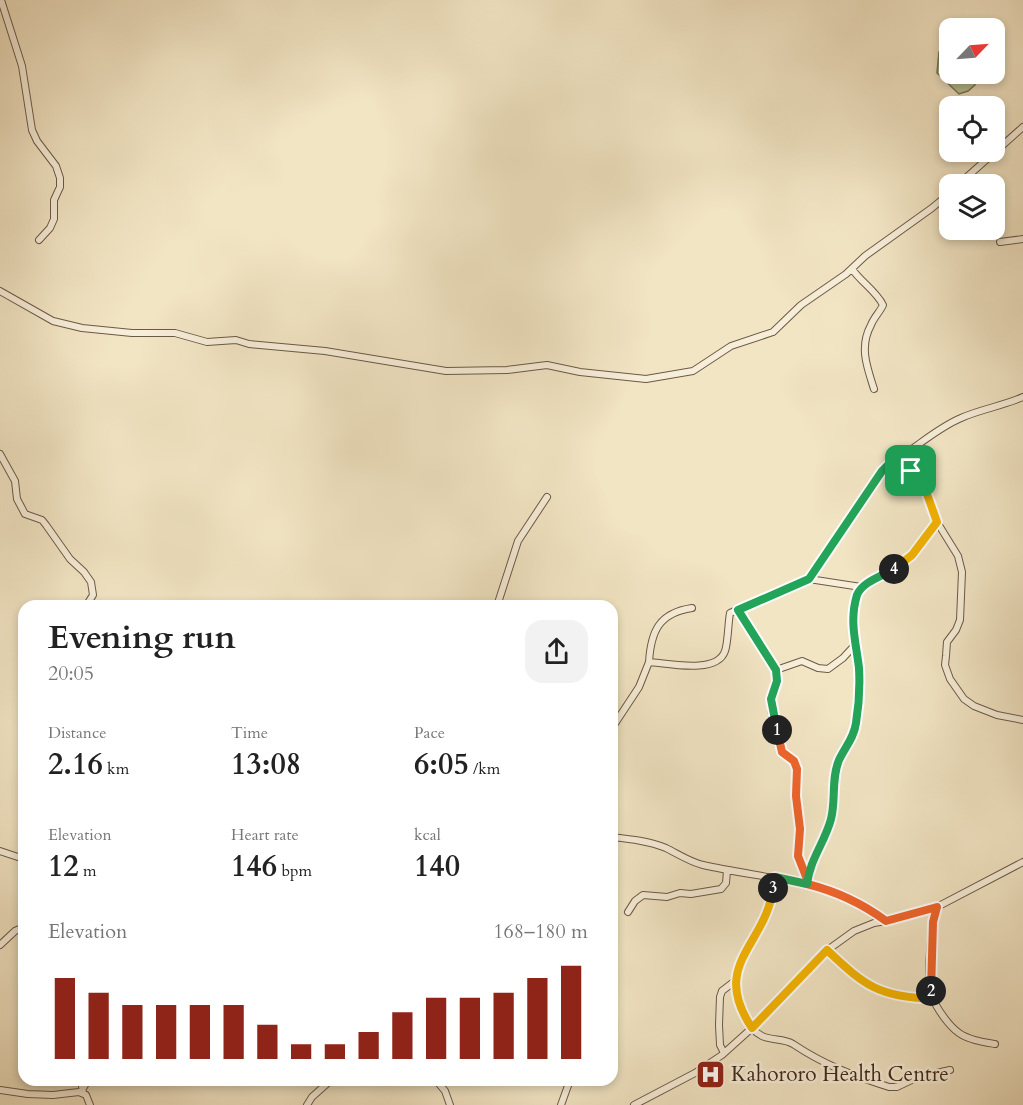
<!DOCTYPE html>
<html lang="en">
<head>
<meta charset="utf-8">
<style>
	:root { --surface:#fff; --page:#f2f2f2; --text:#222; --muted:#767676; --accent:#8f2418 }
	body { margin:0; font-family:Cardo,serif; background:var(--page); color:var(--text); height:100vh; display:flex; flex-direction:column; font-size:22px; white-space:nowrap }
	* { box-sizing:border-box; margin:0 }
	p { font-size:20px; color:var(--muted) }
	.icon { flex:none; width:33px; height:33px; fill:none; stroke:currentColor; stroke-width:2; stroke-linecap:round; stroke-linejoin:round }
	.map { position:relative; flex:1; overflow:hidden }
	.sheet { position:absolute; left:18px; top:600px; width:600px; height:486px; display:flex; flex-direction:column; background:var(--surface); border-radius:18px; box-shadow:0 3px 9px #0003 }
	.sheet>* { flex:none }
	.needle { width:39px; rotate:65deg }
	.fabs { position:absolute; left:939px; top:18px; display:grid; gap:12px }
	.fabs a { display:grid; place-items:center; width:66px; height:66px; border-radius:12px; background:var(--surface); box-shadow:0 3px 9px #0003; font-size:30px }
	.pin { position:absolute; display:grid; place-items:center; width:51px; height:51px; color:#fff; margin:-26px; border-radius:12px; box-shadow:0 3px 9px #0006 }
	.km { position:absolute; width:30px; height:30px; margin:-15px; border-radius:50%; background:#222; color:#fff; font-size:16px; line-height:30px; text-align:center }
	.round { display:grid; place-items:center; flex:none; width:63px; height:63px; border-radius:18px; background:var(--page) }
	.head { display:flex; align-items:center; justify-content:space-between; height:102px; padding:0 30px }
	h1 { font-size:33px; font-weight:600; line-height:45px }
	.stats { display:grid; grid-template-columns:repeat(3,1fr); gap:9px; height:102px; padding:6px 30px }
	.stats div { display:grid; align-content:center }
	.stats b { font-size:30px; font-weight:600 }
	.stats small { font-size:16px; font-weight:400 }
	.stats p { font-size:16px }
	.chart { height:168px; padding:12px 30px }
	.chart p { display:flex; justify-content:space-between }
	.chart svg { width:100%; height:108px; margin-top:6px; stroke:var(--accent); stroke-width:6 }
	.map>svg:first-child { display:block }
</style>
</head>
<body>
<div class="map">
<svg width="1023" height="1105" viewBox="0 0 1023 1105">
	<rect width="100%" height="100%" fill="#f2e5c4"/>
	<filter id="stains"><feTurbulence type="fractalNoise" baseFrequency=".00333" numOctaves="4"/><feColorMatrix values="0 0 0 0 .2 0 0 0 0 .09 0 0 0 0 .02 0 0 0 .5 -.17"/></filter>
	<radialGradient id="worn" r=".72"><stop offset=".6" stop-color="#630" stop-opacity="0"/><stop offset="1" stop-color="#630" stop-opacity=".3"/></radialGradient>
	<path fill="#b8c596" stroke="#7c785a" stroke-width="1.5" d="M 949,51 L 950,74 L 975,74 L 975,85 L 968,91 L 959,94 L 937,73 L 939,52 Z"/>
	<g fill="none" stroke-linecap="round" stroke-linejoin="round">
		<defs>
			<path id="minor" d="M 1,0 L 22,66 L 32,130 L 37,141 L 56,166 L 60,178 L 60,187 L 54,200 L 54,219 L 50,228 L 39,240
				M 959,184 L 1023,127
				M 1000,242 L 1023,239
				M 852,269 C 861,282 876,291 883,305 C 880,312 874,317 871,325 C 859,347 867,367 874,389
				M 0,291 L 53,321 L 82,328 L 132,333 L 175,333 L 207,342 L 236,340 L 249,344 L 325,351 L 446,371 L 507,370 L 547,365 L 580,372 L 646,379 L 693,371 L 731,346 L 773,332 L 801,305 L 846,274 L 865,256 L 932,208 L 950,193
				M 1023,397 C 1003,406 981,409 961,418 C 942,426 925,440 909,451 L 905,457 L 907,464 L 927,494 L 937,522 L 958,556 L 962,572 L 960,620 L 956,630 L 947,642 L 946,656 L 945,665 L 950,679 L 964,699 L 974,706 L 997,715 L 1023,720
				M 0,454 L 15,481 L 17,499 L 25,514 L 42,520 L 46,525 L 70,559 L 84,572 L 91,582 L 93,595 L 86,606
				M 809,579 L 882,471 L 892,461 L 906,454
				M 497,606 L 518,541 L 547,497
				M 738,610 L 776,670 C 777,681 772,688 771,699 C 770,716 777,735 782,752 L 794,761 L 797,769 L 796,796 L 800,829 L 798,856 L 807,878
				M 649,662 C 651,631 659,613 692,608
				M 776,670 L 802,661 L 818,668 L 828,669 L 843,658 L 855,645
				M 612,728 L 639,687 L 649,662 C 666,663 717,675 725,651 C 728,643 728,624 730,613 L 809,579 L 861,587 L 904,562 L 937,522
				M 612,837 C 630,839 649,841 666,848 C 678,854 690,862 703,865 C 770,880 828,879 886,921
				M 0,851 L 24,859
				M 775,877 C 772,900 764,923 752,942 C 747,952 741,960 737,971 C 730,991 743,1026 762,1036 C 772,1041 783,1038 793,1044 C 826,1066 852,1075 889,1087 L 897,1087 L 918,1077 L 950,1070
				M 807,884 C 810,858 824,843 831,820 C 836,800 831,780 839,761 C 845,747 854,738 856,723 C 859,706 860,686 859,668 C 856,638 847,617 861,587
				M 937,907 C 931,927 926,976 932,996 C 936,1008 949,1026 959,1033 C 969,1040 983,1042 995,1044
				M 628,912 L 635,901 L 643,895 L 667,897 L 680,893 L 691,894 L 721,889 L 726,883 L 727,870
				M 0,945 L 15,931 L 24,927
				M 827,950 C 865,986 879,998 933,999
				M 724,1053 L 720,1045 L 719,1025 L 720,997 L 722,991 L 735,981
				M 81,1080 L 83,1093
				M 436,1080 L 445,1091 L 450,1105
				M 0,1090 L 28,1094 L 53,1095 L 79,1092 L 86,1095 L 90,1105
				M 82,1090 L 88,1080
				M 307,1105 L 312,1097 L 331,1080
				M 561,1105 L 570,1080
				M 634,1105 L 695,1073 L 722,1055 L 752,1028 L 822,954 L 854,931 L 874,923 L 898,919 L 937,907 L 1023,862"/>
		</defs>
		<use href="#minor" stroke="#6c5947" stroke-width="8"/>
		<use href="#minor" stroke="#f7eed9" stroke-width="6"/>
	</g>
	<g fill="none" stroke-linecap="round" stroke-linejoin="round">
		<defs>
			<path id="split-1" d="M 777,730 L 771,699 L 777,681 L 776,670 L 738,610 L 809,579 L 882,471 L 892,461 L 906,454 L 905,460 L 911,471"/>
			<path id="split-2" d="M 777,730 L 782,752 L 794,761 L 797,769 L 796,796 L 800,829 L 798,856 L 807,879 L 807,884 C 835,891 863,904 886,921 L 937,907 L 933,922 L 931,991"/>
			<path id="split-3" d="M 773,888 C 766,946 709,964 752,1028 L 827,950 C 865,986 879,997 933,999 L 931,991"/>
			<path id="split-4" d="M 773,888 L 775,877 L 807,884 C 810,859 825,842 831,819 C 836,800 831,779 839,760 C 845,747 854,738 856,723 C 859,705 860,686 859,668 C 856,642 849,621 857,595 C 862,582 882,576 894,569"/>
			<path id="split-5" d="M 894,569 L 912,555 L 937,522 L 927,494 L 911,471"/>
		</defs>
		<use href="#split-1" stroke="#fff" stroke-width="12"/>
		<use href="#split-2" stroke="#fff" stroke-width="12"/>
		<use href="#split-3" stroke="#fff" stroke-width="12"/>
		<use href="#split-4" stroke="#fff" stroke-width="12"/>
		<use href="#split-5" stroke="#fff" stroke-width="12"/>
		<use href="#split-1" stroke="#22a559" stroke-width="8"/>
		<use href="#split-2" stroke="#f0652b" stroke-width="8"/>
		<use href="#split-3" stroke="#f5b400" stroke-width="8"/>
		<use href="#split-4" stroke="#22a559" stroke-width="8"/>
		<use href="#split-5" stroke="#f5b400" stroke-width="8"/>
	</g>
	<defs>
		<symbol id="hospital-square" viewBox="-11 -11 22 22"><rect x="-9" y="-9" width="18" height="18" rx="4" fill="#8f2418" stroke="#f7eed9"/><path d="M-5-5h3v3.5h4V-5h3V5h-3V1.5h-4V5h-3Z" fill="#fff"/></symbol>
	</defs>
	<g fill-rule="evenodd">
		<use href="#hospital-square" x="694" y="1058" width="33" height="33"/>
	</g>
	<g text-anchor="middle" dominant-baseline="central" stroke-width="5" stroke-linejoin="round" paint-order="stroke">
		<g font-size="21" fill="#3f2a1d" stroke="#f7eed9" text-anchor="start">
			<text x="731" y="1074">Kahororo Health Centre</text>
		</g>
	</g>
	<rect width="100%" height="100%" filter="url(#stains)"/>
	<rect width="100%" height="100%" fill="url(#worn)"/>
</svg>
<div class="fabs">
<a><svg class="needle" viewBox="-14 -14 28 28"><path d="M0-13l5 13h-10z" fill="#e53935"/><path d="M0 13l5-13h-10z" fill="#767676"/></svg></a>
<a><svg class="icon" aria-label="locate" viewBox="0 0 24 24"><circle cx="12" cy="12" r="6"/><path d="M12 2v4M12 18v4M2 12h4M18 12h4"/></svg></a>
<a><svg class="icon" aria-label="layers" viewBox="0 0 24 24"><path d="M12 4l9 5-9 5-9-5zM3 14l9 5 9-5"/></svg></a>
</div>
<div class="pin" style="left:911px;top:471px;background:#1e9e55"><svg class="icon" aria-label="arrive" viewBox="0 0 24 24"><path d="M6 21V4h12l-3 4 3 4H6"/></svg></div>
<b class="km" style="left:777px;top:730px">1</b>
<b class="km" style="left:931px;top:991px">2</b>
<b class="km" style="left:773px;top:888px">3</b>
<b class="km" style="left:894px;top:569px">4</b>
<section class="sheet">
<div class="head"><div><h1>Evening run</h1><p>20:05</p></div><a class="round"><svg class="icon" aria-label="share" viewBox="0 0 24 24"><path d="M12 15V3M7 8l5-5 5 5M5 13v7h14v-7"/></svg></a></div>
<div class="stats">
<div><p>Distance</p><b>2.16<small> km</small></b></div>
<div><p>Time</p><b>13:08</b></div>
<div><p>Pace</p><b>6:05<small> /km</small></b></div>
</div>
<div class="stats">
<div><p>Elevation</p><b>12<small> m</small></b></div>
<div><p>Heart rate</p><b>146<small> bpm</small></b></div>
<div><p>kcal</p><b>140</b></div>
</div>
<div class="chart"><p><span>Elevation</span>168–180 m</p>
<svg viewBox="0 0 160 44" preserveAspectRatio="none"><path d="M5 44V11M15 44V17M25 44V22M35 44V22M45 44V22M55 44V22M65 44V30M75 44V38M85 44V38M95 44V33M105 44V25M115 44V19M125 44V19M135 44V17M145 44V11M155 44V6"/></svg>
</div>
</section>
</div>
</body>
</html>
